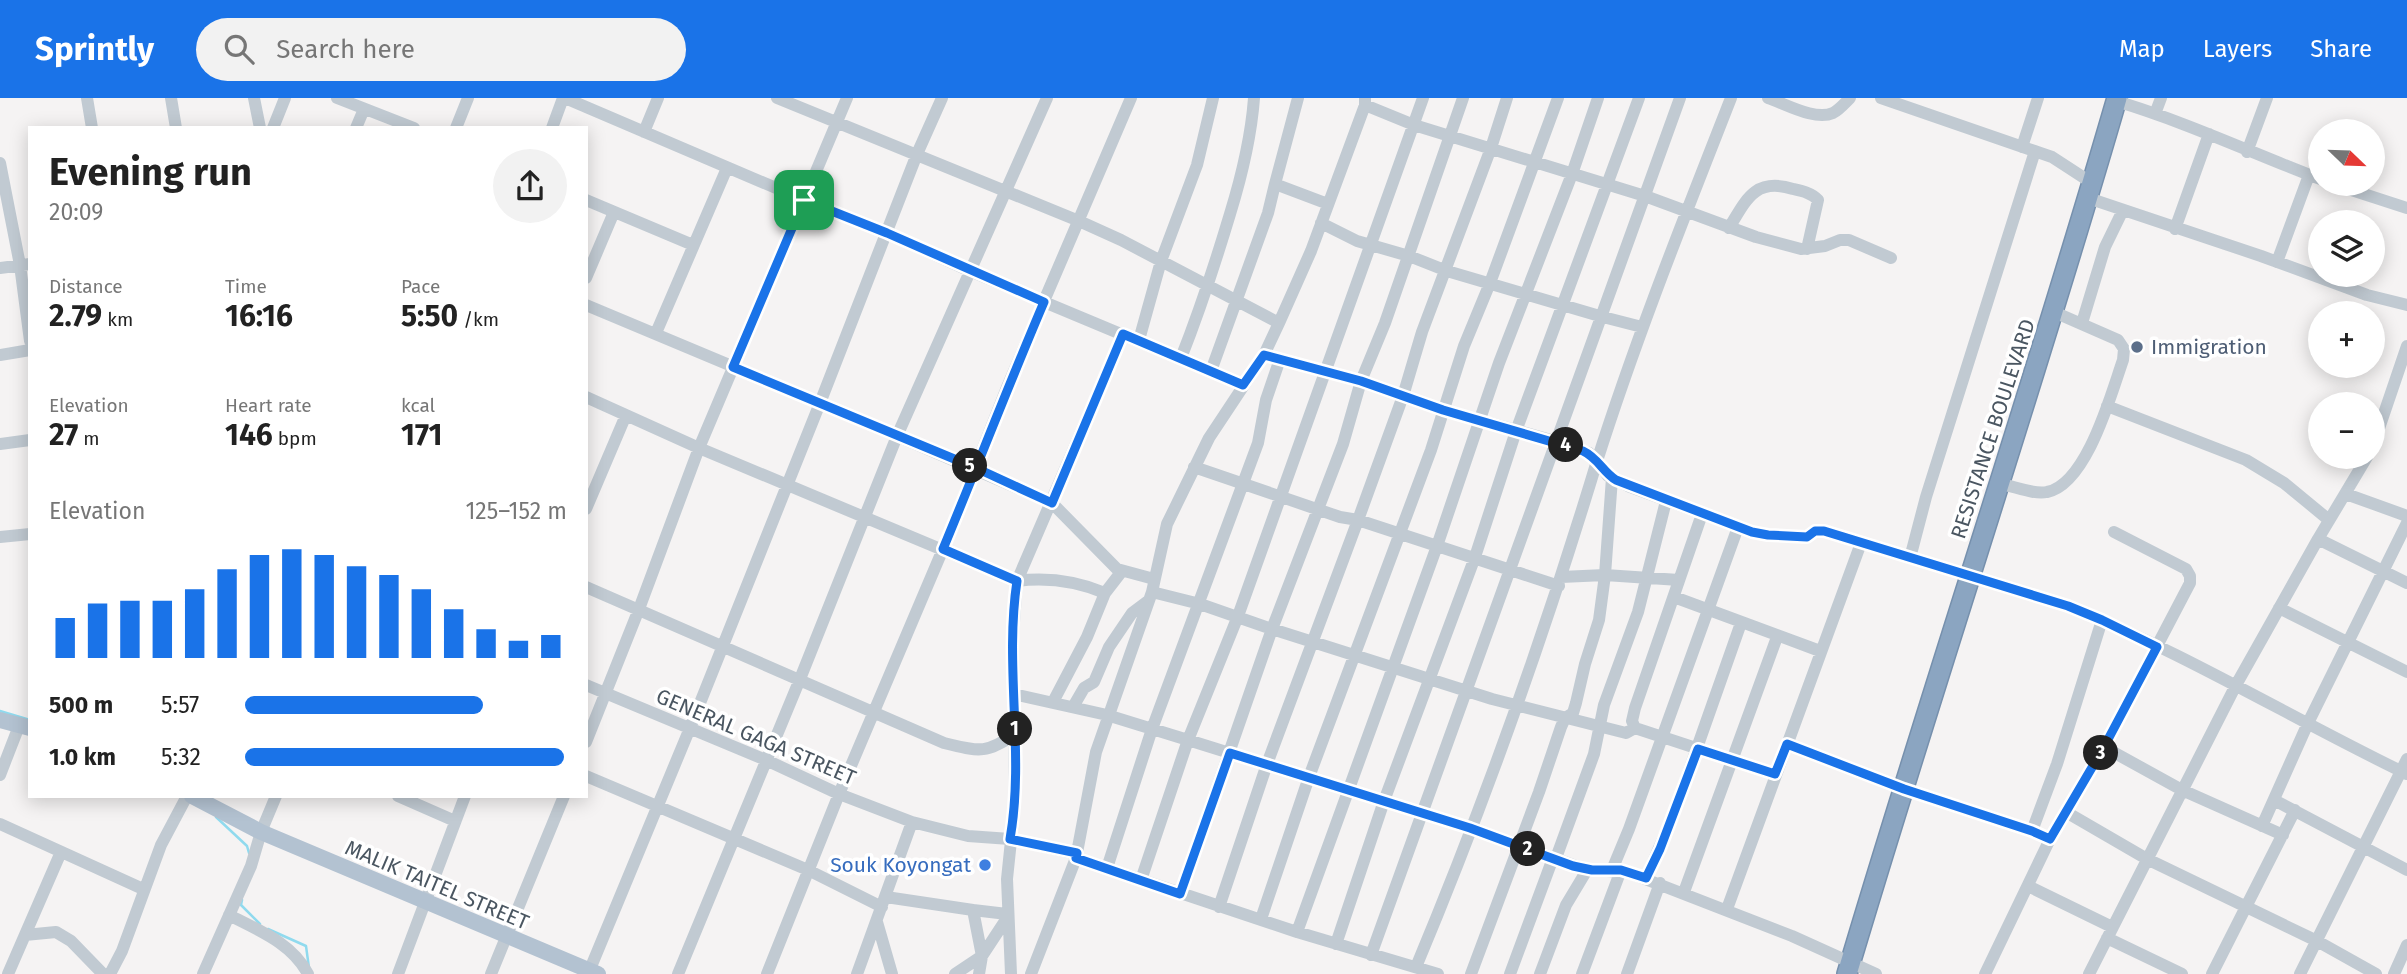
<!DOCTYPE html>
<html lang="en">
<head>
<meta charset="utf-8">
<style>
	:root { --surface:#fff; --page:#f2f2f2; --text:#222; --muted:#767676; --accent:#1a73e8 }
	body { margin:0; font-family:"Fira Sans",sans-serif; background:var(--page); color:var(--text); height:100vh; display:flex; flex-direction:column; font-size:26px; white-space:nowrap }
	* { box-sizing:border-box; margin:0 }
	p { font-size:23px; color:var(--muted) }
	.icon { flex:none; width:38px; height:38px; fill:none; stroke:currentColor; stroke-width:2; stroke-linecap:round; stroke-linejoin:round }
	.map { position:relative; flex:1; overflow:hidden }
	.details { position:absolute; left:28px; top:28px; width:560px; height:672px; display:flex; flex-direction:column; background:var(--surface); border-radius:0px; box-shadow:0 4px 18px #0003 }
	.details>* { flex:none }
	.needle { width:46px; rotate:113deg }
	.fabs { position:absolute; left:2308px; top:21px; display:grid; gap:14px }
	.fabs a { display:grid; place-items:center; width:77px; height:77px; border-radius:50%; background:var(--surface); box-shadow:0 4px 18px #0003; font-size:35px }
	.pin { position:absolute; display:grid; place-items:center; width:60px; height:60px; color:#fff; margin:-30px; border-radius:14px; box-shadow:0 4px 10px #0006 }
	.km { position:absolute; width:35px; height:35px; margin:-18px; border-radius:50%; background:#222; color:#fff; font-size:19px; line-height:35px; text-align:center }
	.round { display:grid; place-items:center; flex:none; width:74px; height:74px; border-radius:37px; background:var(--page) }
	.overview { display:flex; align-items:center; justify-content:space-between; height:119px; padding:0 21px }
	h1 { font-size:38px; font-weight:700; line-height:52px }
	.figures { display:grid; grid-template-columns:repeat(3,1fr); gap:10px; height:119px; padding:7px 21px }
	.figures div { display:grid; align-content:center }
	.figures b { font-size:30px; font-weight:700 }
	.figures small { font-size:19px; font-weight:400 }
	.figures p { font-size:19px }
	.chart { height:196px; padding:14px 21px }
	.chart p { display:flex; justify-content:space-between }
	.chart svg { width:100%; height:126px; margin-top:7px; stroke:var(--accent); stroke-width:6 }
	ul { padding:0 21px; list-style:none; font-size:23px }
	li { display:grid; grid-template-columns:112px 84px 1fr; align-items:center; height:52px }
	li i { height:18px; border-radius:9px; background:var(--accent) }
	header { display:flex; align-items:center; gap:42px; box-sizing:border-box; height:98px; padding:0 35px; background:var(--accent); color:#fff }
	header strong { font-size:33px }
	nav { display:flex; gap:38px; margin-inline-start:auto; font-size:24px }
	.search { width:490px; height:63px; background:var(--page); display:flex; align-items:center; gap:18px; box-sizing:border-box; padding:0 24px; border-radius:38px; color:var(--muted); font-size:26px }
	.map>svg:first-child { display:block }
</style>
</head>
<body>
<header>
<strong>Sprintly</strong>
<div class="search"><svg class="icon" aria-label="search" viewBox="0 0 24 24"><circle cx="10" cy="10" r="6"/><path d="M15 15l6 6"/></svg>Search here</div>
<nav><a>Map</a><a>Layers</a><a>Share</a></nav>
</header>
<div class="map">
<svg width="2407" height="876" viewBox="0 0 2407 876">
	<rect width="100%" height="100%" fill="#f5f3f3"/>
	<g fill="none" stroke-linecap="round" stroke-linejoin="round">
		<path stroke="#90daee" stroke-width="2.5" d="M 0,613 L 30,622
			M 216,719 L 247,748 L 249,755
			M 242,802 L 241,807 L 260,826
			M 268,831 L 306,848 L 309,870"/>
		<defs>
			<path id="highway" d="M 1847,876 C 1934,583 2032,294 2117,0"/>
		</defs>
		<use href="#highway" stroke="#7690ad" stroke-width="22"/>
		<path stroke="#c1cad2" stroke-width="12" d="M 87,0 L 92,30
			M 171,0 L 176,30
			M 254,0 L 260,30
			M 337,0 L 414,30
			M 565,0 L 804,102 L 699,350 L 639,511 L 586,644
			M 777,0 L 1079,123 L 1121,142 L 1279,225
			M 847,0 L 804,102 L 887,135 L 970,173 L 1243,287
			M 1047,0 L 897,338 L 1052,405 L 1117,471 L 1154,481
			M 1298,0 L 1275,86 L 1328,106
			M 1365,0 L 1365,7 L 1311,153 L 1279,225 L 1264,257 L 1209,340 L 1167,426 L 1152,494 L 1096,654 L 1076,760 L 1297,834 L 1438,876
			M 1731,0 C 1684,120 1636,240 1597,363 L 1608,378 L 1628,388 L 1752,434 L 1768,437 L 1807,439 L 1815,433 L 1824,433 L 2068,508 C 2185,555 2293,621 2407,676
			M 1768,0 C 1786,6 1815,23 1833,15 C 1839,12 1845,5 1850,0
			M 1881,0 L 2052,59 L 2092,85
			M 2116,3 C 2186,24 2252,55 2320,81
			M 1365,7 L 1414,27 L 1645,98 L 1756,139 L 1801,151 L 1825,148 L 1840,142 L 1849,142 L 1891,160
			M 2155,16 L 2161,0
			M 273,30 L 285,0
			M 356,30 L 364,11
			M 456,30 L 468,0
			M 552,30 L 563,0
			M 644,34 L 658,0
			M 2022,49 L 2038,0
			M 2247,54 L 2267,0
			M 0,65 L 20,167 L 30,243
			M 2333,86 L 2407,110
			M 2088,100 L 2261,158 L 2367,197 L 2407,207
			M 586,102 L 693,147
			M 1321,125 L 1357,143 L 1409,158 L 1447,173 L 1603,219 L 1642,229
			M 1729,130 C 1746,102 1755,79 1793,91 C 1802,93 1812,95 1818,102 L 1807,151
			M 2175,131 L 2209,36
			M 2277,164 L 2309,77
			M 0,170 L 30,166
			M 586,180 L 614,114
			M 586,207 L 820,305 L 917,56 L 942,0
			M 2082,225 L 2105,149 L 2123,112
			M 656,235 L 727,70
			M 1139,242 L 1161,163 L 1197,67 L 1213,0
			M 0,257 L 30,252
			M 1264,257 L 1361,283 L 1443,312 L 1558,344 L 1589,355 L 1597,363 C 1545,535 1485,704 1416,869
			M 1181,260 C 1200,212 1215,166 1230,116 C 1242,77 1251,41 1254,0
			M 1211,273 L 1268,115 L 1275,86
			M 586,299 L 699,350 L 1017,483 C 1048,479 1076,483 1105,495 L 1122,473
			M 2107,308 L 2246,362 L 2284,385 L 2329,422
			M 0,346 L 30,342
			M 2373,348 L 2407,248
			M 1194,369 L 1340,419 L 1358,422 L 1559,488
			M 2000,386 C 2014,388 2034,397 2047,394 C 2087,386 2111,296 2123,262 L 2124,251 L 2118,242 L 2054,214
			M 2346,396 L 2407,418
			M 586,411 L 626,317
			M 0,439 L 30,436
			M 2318,441 L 2407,485
			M 1910,460 L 1926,399 L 2035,53
			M 1561,479 L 1605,477 L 1679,482
			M 586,489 L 944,645 C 978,653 985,657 1015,636
			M 1152,494 L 1200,506 L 1272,531 L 1492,601 L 1626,635 L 1635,630 L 1775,676
			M 1674,499 L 1820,553
			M 2279,510 L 2407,574
			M 586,587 L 766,662 L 839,696 L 912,724
			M 1013,596 L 1107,617 L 1188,642 L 1470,730 L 1587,772 L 1627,774 L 1792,838 L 1876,876
			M 1053,604 L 1087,539 L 1105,495
			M 1073,609 L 1084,590 L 1094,584 L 1109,549 L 1132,515 L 1148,503
			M 1635,630 L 1632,623 L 1635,610 L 1702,416
			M 1787,646 L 1904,691 L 2032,733 L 2050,741
			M 2104,649 L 2182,692 L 2283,737
			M 0,677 L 19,628
			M 586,678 L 808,772 L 882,809
			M 398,698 L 455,723
			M 2274,702 L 2407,772
			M 2066,714 L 2147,761 L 2317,843 L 2376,876
			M 0,726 L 143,791
			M 2262,728 L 2308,625 L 2407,425
			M 2032,733 L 2057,666 L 2102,522
			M 1556,760 L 1594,656 L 1604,607 L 1638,514 L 1666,403
			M 1107,770 L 1152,631 L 1258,345 L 1266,302 L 1280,261
			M 1612,772 L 1629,731 L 1738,429
			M 1646,780 L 1673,718 L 1741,525
			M 1141,782 L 1188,642 L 1238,518 L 1423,0
			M 2028,788 L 2112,829
			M 1684,794 L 1777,539
			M 1180,796 L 1272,531 L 1343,346 L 1361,283 L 1385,225 L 1463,0
			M 886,799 L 973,812 L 982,858 L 955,876
			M 1219,809 L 1267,666 L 1358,422 L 1403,298 L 1422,234 L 1491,50 L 1507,0
			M 1727,811 L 1861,445
			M 973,812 L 1007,816
			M 229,817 C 258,832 292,845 308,876
			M 1261,821 L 1309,679 L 1431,352 L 1464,248 L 1490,185 L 1558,0
			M 877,824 L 892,876
			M 1297,834 L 1437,448 L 1499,265 L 1572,76 L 1598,0
			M 25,837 L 56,834 L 71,843 L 103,876
			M 2107,840 L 2182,876
			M 1336,846 L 1384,703 L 1475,459 L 1516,333 L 1639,0
			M 1371,857 L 1680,0
			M 8,876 L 61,754
			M 110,876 L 122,853 L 161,747 L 187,698
			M 203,876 L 251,768 L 261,734 L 276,698
			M 398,876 L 465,698
			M 491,876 L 564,698
			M 588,876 L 690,630 L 820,305 L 897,338 L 800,581 L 678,876
			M 767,876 L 839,696 L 943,451 L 1008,287 L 1131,0
			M 857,876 L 912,724 L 968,738 L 1010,741 L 1077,756
			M 979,876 L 982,858 L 1007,820
			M 1011,876 L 1007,781 L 1015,704 L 1013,538 L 1017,483 L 1123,236
			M 1031,876 L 1076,760
			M 1471,876 L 1539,694 L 1561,629 L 1565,620 L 1573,615 L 1576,605 L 1585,566 L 1599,522 L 1605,477 L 1612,380
			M 1510,876 L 1553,760
			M 1540,876 L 1566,807 L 1587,772
			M 1582,876 L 1621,772
			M 1627,876 L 1660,785
			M 1985,876 L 2050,741 L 2104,649 L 2190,485 L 2190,478 L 2186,471 L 2114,434
			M 2089,876 L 2236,587 L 2318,441 L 2367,359
			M 2212,876 L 2295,712
			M 2300,876 L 2407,661
			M 2394,876 L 2407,847"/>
		<path stroke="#b3c2d1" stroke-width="16" d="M 0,622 L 30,630
			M 192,698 L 261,734 L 598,876"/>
		<use href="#highway" stroke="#8ba5c1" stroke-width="19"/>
	</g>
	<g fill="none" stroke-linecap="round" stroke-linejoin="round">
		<defs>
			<path id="route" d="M 804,102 L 887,135 L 1044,204 C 1009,286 977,369 943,451 L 1017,483 C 1004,569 1025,656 1010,741 L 1077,755 L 1076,760 L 1180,796 L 1230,655 L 1470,730 L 1573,768 L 1592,772 L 1621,772 L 1646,780 L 1660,751 L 1698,651 L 1775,676 L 1787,646 L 1904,691 L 2032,733 L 2050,741 L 2104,649 L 2157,549 L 2102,522 L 2068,508 L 1824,433 L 1815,433 L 1807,439 L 1768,437 L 1752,434 L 1616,382 C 1603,374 1598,360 1583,353 L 1443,312 L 1361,283 L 1264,257 L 1243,287 L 1123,236 L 1052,405 L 976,370 L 733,269 L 804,102"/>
		</defs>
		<use href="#route" stroke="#fff" stroke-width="14"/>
		<use href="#route" stroke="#1a73e8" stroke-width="9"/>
	</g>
	<circle fill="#5c6f8a" stroke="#fff" stroke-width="2.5" cx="2137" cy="249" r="7"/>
	<circle fill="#3f7fe0" stroke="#fff" stroke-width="2.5" cx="985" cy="767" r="7"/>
	<g text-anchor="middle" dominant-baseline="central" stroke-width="7" stroke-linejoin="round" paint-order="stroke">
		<g font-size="21" fill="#4e5e75" stroke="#fff" text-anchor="start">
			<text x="2151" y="249">Immigration</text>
		</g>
		<g font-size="21" fill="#4a5661" stroke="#fff">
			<text transform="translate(1993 331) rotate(-72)">RESISTANCE BOULEVARD</text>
			<text transform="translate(756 639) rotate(23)">GENERAL GAGA STREET</text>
			<text transform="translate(437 787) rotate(23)">MALIK TAITEL STREET</text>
		</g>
		<g font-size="21" fill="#366cbe" stroke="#fff" text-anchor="end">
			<text x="971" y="767">Souk Koyongat</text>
		</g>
	</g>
</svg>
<div class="fabs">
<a><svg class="needle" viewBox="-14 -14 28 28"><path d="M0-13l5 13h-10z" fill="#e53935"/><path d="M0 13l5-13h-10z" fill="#767676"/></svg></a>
<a><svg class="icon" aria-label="layers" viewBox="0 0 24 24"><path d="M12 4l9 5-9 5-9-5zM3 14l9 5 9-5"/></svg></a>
<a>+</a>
<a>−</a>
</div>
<div class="pin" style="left:804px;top:102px;background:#1e9e55"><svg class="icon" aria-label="arrive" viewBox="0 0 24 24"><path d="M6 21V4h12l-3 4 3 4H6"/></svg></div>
<b class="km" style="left:1015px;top:631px">1</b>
<b class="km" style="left:1528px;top:751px">2</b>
<b class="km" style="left:2101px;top:655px">3</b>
<b class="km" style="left:1566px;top:347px">4</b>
<b class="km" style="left:970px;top:368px">5</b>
<section class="details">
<div class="overview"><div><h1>Evening run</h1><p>20:09</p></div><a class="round"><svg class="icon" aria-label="share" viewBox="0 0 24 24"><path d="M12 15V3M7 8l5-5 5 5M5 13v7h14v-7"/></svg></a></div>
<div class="figures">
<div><p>Distance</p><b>2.79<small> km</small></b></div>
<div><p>Time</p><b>16:16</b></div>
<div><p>Pace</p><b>5:50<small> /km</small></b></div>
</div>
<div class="figures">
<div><p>Elevation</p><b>27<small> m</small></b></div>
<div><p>Heart rate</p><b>146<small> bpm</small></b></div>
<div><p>kcal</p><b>171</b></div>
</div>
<div class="chart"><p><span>Elevation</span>125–152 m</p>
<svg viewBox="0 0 160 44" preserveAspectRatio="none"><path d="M5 44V30M15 44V25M25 44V24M35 44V24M45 44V20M55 44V13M65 44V8M75 44V6M85 44V8M95 44V12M105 44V15M115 44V20M125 44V27M135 44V34M145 44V38M155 44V36"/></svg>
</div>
<ul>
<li><b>500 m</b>5:57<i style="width:74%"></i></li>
<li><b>1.0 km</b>5:32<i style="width:99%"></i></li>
</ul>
</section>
</div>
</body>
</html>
